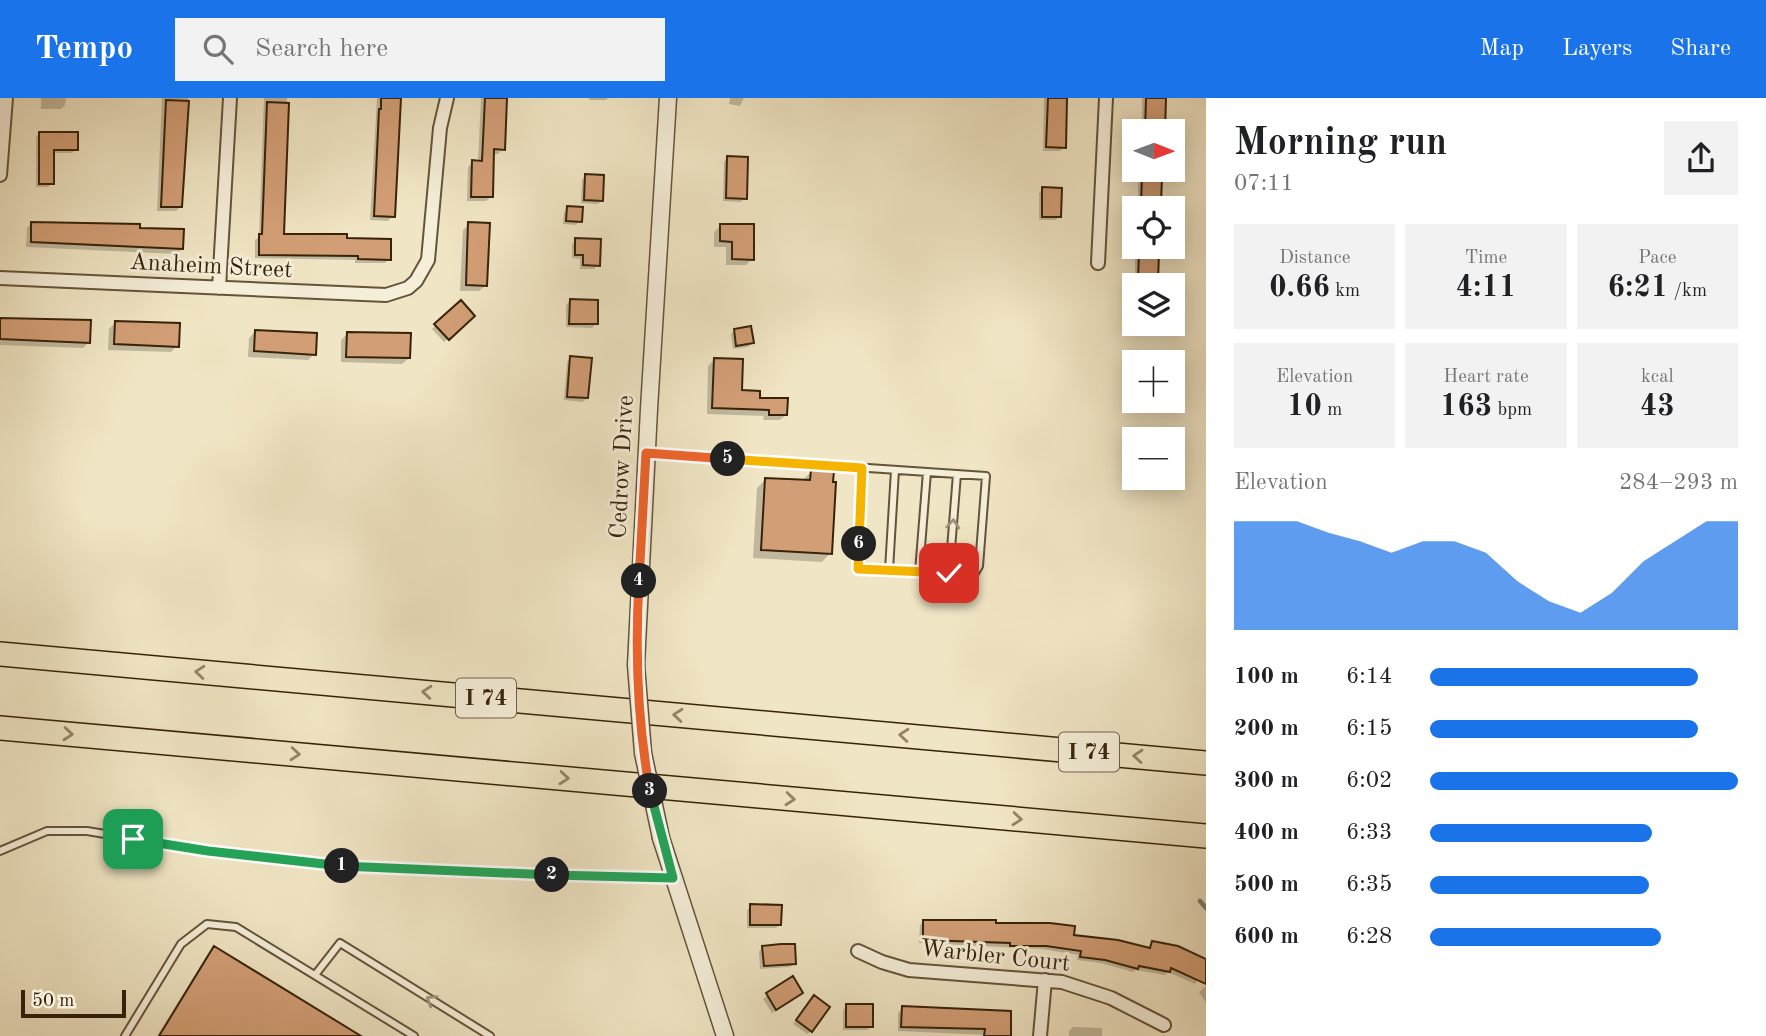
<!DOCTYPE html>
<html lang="en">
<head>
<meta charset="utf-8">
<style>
	:root { --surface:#fff; --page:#f2f2f2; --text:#202124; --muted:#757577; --accent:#1a73e8 }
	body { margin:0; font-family:"Old Standard TT",serif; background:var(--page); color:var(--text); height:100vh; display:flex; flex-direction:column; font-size:26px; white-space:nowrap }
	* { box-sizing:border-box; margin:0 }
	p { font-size:23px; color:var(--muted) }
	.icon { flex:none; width:38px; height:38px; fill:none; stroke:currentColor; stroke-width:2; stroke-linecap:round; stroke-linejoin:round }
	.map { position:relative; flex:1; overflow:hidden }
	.details { display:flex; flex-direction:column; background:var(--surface); width:560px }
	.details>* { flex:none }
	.needle { width:46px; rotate:91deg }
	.buttons { position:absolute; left:1122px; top:21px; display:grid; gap:14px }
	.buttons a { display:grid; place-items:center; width:63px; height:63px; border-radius:0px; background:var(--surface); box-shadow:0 4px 18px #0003; font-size:35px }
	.scale { position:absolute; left:21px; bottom:18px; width:105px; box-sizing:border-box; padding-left:7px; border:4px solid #372309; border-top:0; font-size:19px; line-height:24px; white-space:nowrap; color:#372309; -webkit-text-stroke:5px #f5eed9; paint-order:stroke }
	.pin { position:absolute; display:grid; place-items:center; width:60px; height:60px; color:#fff; margin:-30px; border-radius:14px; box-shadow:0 4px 10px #0006 }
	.km { position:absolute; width:35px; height:35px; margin:-18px; border-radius:50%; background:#222; color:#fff; font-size:19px; line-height:35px; text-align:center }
	.round { display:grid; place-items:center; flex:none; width:74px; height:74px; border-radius:0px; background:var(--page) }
	.summary { display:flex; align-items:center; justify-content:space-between; height:119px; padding:0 28px }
	h1 { font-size:38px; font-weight:700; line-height:52px }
	.figures { display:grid; grid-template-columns:repeat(3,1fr); gap:10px; height:119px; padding:7px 28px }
	.figures div { display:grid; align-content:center; border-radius:0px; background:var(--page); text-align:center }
	.figures b { font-size:30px; font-weight:700 }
	.figures small { font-size:19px; font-weight:400 }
	.figures p { font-size:19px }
	.chart { height:196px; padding:14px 28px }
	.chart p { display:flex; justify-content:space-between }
	.chart svg { width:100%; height:126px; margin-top:7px; fill:var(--accent); opacity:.7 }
	ul { padding:0 28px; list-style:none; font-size:23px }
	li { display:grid; grid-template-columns:112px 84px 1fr; align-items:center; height:52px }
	li i { height:18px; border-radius:9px; background:var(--accent) }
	header { display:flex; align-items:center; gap:42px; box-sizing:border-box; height:98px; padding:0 35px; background:var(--accent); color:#fff }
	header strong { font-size:33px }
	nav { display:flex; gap:38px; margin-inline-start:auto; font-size:24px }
	.search { width:490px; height:63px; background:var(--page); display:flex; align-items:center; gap:18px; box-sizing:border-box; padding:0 24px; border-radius:0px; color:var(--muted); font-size:26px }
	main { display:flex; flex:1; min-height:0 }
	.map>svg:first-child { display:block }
</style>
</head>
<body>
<header>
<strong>Tempo</strong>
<div class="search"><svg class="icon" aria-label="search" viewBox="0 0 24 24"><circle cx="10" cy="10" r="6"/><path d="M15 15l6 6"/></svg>Search here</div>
<nav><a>Map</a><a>Layers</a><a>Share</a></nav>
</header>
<main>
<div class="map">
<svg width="1206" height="938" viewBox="0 0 1206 938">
	<rect width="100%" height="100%" fill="#f0e5c4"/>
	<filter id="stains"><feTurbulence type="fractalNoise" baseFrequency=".00286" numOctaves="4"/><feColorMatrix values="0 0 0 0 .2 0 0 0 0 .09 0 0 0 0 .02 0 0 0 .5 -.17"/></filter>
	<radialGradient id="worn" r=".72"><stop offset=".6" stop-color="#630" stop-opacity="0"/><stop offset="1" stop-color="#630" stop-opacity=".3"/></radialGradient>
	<path fill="#0003" d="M 41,0 L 66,0 L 65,7 L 61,11 L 41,11 Z
		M 162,0 L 188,0 L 180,109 L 176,113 L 157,113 Z
		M 264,0 L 287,0 L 282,138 L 346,142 L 389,161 L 385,165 L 355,165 L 355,162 L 255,160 L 255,142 L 259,139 Z
		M 377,0 L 399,0 L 393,118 L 388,123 L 370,122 Z
		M 481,0 L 506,0 L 503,51 L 498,56 L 492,56 L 492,98 L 486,103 L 467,103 L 468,69 L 473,64 L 478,64 Z
		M 589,0 L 608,0 L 606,2 L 589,2 Z
		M 730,0 L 744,0 L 740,8 L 729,6 Z
		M 1044,0 L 1066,0 L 1064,49 L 1060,53 L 1043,53 Z
		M 1142,0 L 1165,0 L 1164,33 L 1142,33 Z
		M 40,35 L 76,51 L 72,55 L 52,55 L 52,85 L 48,89 L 36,89 L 36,39 Z
		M 728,60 L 745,100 L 741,104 L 723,103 L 724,64 Z
		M 586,78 L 602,102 L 598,106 L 581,105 L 582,82 Z
		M 1142,81 L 1159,105 L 1156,109 L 1138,109 L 1138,85 Z
		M 1043,91 L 1059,118 L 1056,122 L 1039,122 L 1039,95 Z
		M 568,110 L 580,123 L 576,127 L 563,126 L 564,114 Z
		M 32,125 L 138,132 L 182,151 L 177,156 L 26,149 L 27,130 Z
		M 469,126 L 486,187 L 479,193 L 460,193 L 463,132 Z
		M 721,127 L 752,161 L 746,167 L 726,167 L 726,149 L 714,149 L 714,134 Z
		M 576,142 L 598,167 L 594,171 L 580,171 L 580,161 L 572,160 L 572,146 Z
		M 1139,156 L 1157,182 L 1153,186 L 1135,185 L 1135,160 Z
		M 570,203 L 596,226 L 592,230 L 566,229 L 566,207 Z
		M 461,204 L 473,218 L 444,244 L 432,231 Z
		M 0,222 L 89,244 L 83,250 L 0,247 Z
		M 116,224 L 177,248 L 171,254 L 108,252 L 109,231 Z
		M 256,233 L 314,256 L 308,262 L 248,259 L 249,240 Z
		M 735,233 L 752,245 L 748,249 L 733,251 L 731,236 Z
		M 348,235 L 409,260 L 402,266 L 341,264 L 341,242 Z
		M 571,260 L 587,300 L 583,304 L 564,302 L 567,264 Z
		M 714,262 L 740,294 L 786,317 L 780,322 L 763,322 L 764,318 L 707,316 L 708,268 Z
		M 811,374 L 830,455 L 822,464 L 753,460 L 757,390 L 765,382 L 803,382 Z
		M 751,808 L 780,827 L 776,830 L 747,830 L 747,812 Z
		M 924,823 L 994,827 L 1148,851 L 1152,845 L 1206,863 L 1206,867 L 1195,886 L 1168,874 L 1165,877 L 1135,872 L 1133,874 L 1101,865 L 1077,862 L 1078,857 L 1042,851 L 919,845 L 920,827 Z
		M 763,849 L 794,865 L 790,869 L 760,871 L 759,853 Z
		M 214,850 L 358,938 L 157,938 L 206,859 Z
		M 792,880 L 797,899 L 772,915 L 763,901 Z
		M 1206,888 L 1206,905 L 1199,894 Z
		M 810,903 L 811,933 L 807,936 L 793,926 Z
		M 847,908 L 871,929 L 867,932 L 843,932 L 843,912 Z
		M 903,910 L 1010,915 L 1009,938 L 898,933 L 898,915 Z
		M 1073,929 L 1102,930 L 1102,938 L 1069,938 L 1069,933 Z"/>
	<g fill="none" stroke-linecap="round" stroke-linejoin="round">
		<path stroke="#728170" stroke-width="4.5" d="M 1200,803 L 1206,810"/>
	</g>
	<path fill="#d29e76" stroke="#372309" stroke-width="2" d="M 381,0 L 401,0 L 395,119 L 374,118 L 379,11 L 381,11 Z
		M 485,0 L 507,0 L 505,52 L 494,51 L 493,99 L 471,99 L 472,62 L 482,63 Z
		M 1048,0 L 1067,0 L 1066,50 L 1046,49 Z
		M 1146,0 L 1166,0 L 1165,33 L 1145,33 Z
		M 166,2 L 189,3 L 182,109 L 161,109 Z
		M 267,4 L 289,5 L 284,136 L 347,136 L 347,140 L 391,141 L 391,162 L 358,161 L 358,158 L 259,157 L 259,136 L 262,136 Z
		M 39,34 L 78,34 L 78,52 L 54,52 L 54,86 L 39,86 Z
		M 727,58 L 748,59 L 747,101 L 726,100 Z
		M 585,76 L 604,77 L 603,103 L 584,102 Z
		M 1142,79 L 1162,79 L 1161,106 L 1141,105 Z
		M 1042,89 L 1062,90 L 1061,119 L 1042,119 Z
		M 567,108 L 583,109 L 582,124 L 566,123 Z
		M 31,124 L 140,126 L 140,130 L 184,131 L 183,151 L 31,144 Z
		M 468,124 L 490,125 L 487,188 L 466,187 Z
		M 720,126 L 754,126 L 754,162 L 732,161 L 732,144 L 720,143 Z
		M 575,140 L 601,141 L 600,168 L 583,167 L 583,157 L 575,157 Z
		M 1139,155 L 1159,155 L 1158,183 L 1138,182 Z
		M 570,201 L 598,202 L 598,226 L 569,226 Z
		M 461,202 L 475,218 L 449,242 L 434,226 Z
		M 0,220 L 91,222 L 90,245 L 0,241 Z
		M 115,223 L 180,225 L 179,249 L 114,246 Z
		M 751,228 L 754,245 L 736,248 L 734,231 Z
		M 255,232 L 317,235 L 316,257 L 254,253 Z
		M 347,234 L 411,235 L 410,260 L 346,259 Z
		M 570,258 L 592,260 L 588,300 L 567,299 Z
		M 714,260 L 743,261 L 742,292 L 760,293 L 760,300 L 788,300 L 787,317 L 769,317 L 769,312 L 712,310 Z
		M 811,372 L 834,373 L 833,384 L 836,384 L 832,456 L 761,452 L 765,380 L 810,382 Z
		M 750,806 L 782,807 L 781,827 L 750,827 Z
		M 923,822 L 996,822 L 996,825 L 1050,825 L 1075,828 L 1074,837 L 1118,842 L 1150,850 L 1152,843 L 1178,848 L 1206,861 L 1206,886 L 1171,870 L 1170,874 L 1139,868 L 1138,871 L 1105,862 L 1080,859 L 1081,853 L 1046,848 L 1010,848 L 1010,845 L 923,842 Z
		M 781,846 L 795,846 L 796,866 L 764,868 L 762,848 Z
		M 214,848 L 361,938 L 159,938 Z
		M 793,878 L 803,895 L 776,912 L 766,895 Z
		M 814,897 L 830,909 L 812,934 L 796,922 Z
		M 846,906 L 873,906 L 873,929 L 846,929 Z
		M 902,908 L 1011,913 L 1011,938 L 984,938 L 985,931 L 901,929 Z"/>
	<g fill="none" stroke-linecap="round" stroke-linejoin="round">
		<defs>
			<path id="service" d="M 648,355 L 986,378 L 979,468 L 975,475 L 858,471 L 862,370
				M 889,472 L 895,372
				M 919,474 L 927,374
				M 949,476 L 957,376
				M 0,753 L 47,733 L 87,733 L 208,753 L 312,766 L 468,775 L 673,780
				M 315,877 L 340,845 L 490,938
				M 125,938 L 181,846 L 207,826 L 236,829 L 414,938"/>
			<path id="minor" d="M 0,77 L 6,0
				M 1098,165 L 1106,0
				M 0,180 L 386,197 L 408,190 L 416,183 L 428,162 L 440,30 L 447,0
				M 219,190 L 230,0
				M 858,853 L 882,864 L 909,872 L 1062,884 L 1111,900 L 1164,927
				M 1040,938 L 1045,882"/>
			<path id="tertiary" d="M 636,567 L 649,311 L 668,0
				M 661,740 L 725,938"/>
			<path id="motorway" d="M 0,556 L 1206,665
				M 0,630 L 1206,738"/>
		</defs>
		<use href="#service" stroke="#655438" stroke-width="10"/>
		<use href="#minor" stroke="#655438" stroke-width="16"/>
		<use href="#tertiary" stroke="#655438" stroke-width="19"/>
		<use href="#motorway" stroke="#372309" stroke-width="26"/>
		<use href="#service" stroke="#f5eed9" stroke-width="6"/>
		<use href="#minor" stroke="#f5eed9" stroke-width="12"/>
		<use href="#tertiary" stroke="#f5eed9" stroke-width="16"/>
		<use href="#motorway" stroke="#f0e5c4" stroke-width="23"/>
		<defs>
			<path id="tertiary-bridge" d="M 636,567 L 643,655 L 661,740"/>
		</defs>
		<use href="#tertiary-bridge" stroke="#655438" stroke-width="19" stroke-linecap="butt"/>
		<use href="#tertiary-bridge" stroke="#f5eed9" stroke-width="16"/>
	</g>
	<defs><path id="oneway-chevron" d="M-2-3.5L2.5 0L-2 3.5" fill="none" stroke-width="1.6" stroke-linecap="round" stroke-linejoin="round" transform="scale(1.75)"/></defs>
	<g stroke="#a0937b">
		<use href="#oneway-chevron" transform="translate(953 426) rotate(-86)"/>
		<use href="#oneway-chevron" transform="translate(431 902) rotate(-148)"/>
	</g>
	<g stroke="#948466">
		<use href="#oneway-chevron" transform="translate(200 574) rotate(-175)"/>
		<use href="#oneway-chevron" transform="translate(427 594) rotate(-175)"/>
		<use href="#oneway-chevron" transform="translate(678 617) rotate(-175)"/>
		<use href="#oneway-chevron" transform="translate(68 636) rotate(5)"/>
		<use href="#oneway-chevron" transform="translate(904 637) rotate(-175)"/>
		<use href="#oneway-chevron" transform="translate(295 656) rotate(5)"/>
		<use href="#oneway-chevron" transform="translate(1138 658) rotate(-175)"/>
		<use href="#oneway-chevron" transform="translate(564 680) rotate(5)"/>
		<use href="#oneway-chevron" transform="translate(790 701) rotate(5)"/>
		<use href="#oneway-chevron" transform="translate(1017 721) rotate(5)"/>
	</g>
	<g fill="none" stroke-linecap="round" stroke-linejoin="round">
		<defs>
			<path id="split-1" d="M 133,741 L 208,753 L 342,768"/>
			<path id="split-2" d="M 342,768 L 552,777"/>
			<path id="split-3" d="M 552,777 L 673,780 L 650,693"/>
			<path id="split-4" d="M 639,483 C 635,554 637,623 650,693"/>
			<path id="split-5" d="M 639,483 L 646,355 L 728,361"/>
			<path id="split-6" d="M 728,361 L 862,370 L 859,446"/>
			<path id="split-7" d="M 859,446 L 858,471 L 949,475"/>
		</defs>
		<use href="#split-1" stroke="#fff" stroke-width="14"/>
		<use href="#split-2" stroke="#fff" stroke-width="14"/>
		<use href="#split-3" stroke="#fff" stroke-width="14"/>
		<use href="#split-4" stroke="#fff" stroke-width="14"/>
		<use href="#split-5" stroke="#fff" stroke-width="14"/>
		<use href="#split-6" stroke="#fff" stroke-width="14"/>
		<use href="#split-7" stroke="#fff" stroke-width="14"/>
		<use href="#split-1" stroke="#22a559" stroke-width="9"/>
		<use href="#split-2" stroke="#22a559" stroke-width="9"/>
		<use href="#split-3" stroke="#22a559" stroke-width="9"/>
		<use href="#split-4" stroke="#f0652b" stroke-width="9"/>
		<use href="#split-5" stroke="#f0652b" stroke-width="9"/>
		<use href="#split-6" stroke="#f5b400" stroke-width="9"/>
		<use href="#split-7" stroke="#f5b400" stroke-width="9"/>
	</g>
	<g text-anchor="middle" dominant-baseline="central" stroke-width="6" stroke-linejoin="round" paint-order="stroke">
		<g fill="#f5eed9" stroke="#706047" stroke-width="2">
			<rect x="456" y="580.5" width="60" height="39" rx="5"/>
			<rect x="1059" y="634.5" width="60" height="39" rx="5"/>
		</g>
		<g font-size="23" font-weight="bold" fill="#372309">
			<text x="486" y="600">I 74</text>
			<text x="1089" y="654">I 74</text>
		</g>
		<g font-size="24" fill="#372309" stroke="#f5eed9">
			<text transform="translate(211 169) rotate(3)">Anaheim Street</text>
			<text transform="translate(623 369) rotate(-87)">Cedrow Drive</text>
			<text transform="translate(995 859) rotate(6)">Warbler Court</text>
		</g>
	</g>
	<rect width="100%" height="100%" filter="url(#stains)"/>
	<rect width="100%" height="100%" fill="url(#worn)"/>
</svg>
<div class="buttons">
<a><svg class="needle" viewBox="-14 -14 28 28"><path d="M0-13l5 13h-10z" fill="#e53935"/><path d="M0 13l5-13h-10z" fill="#757577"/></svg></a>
<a><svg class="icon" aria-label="locate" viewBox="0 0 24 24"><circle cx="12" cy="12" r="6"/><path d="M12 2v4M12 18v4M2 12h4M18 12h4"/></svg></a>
<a><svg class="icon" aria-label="layers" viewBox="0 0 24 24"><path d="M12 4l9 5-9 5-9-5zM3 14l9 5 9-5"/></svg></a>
<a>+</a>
<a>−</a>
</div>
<div class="scale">50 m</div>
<div class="pin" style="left:133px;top:741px;background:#1e9e55"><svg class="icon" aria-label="arrive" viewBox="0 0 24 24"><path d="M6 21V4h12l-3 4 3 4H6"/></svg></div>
<div class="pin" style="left:949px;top:475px;background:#d93025"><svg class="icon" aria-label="check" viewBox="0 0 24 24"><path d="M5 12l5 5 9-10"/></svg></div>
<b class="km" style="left:342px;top:768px">1</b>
<b class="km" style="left:552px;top:777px">2</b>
<b class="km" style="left:650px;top:693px">3</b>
<b class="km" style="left:639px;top:483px">4</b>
<b class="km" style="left:728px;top:361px">5</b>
<b class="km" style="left:859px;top:446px">6</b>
</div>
<section class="details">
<div class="summary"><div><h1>Morning run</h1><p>07:11</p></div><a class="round"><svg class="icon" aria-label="share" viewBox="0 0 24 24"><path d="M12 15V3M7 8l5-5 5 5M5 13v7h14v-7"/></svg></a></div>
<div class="figures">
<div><p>Distance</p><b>0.66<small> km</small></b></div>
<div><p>Time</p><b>4:11</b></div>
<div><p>Pace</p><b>6:21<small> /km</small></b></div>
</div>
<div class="figures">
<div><p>Elevation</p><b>10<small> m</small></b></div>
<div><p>Heart rate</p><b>163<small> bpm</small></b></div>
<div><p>kcal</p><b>43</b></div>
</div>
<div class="chart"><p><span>Elevation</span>284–293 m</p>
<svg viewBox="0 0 160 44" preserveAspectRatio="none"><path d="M0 44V6L10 6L20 6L30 10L40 13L50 17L60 13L70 13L80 17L90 27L100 34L110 38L120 31L130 20L140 13L150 6L160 6V44z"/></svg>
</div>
<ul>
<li><b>100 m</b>6:14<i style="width:87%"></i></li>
<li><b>200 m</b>6:15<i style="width:87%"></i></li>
<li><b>300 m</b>6:02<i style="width:100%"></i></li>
<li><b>400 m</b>6:33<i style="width:72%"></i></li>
<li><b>500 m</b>6:35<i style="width:71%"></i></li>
<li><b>600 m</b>6:28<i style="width:75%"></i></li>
</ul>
</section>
</main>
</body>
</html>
